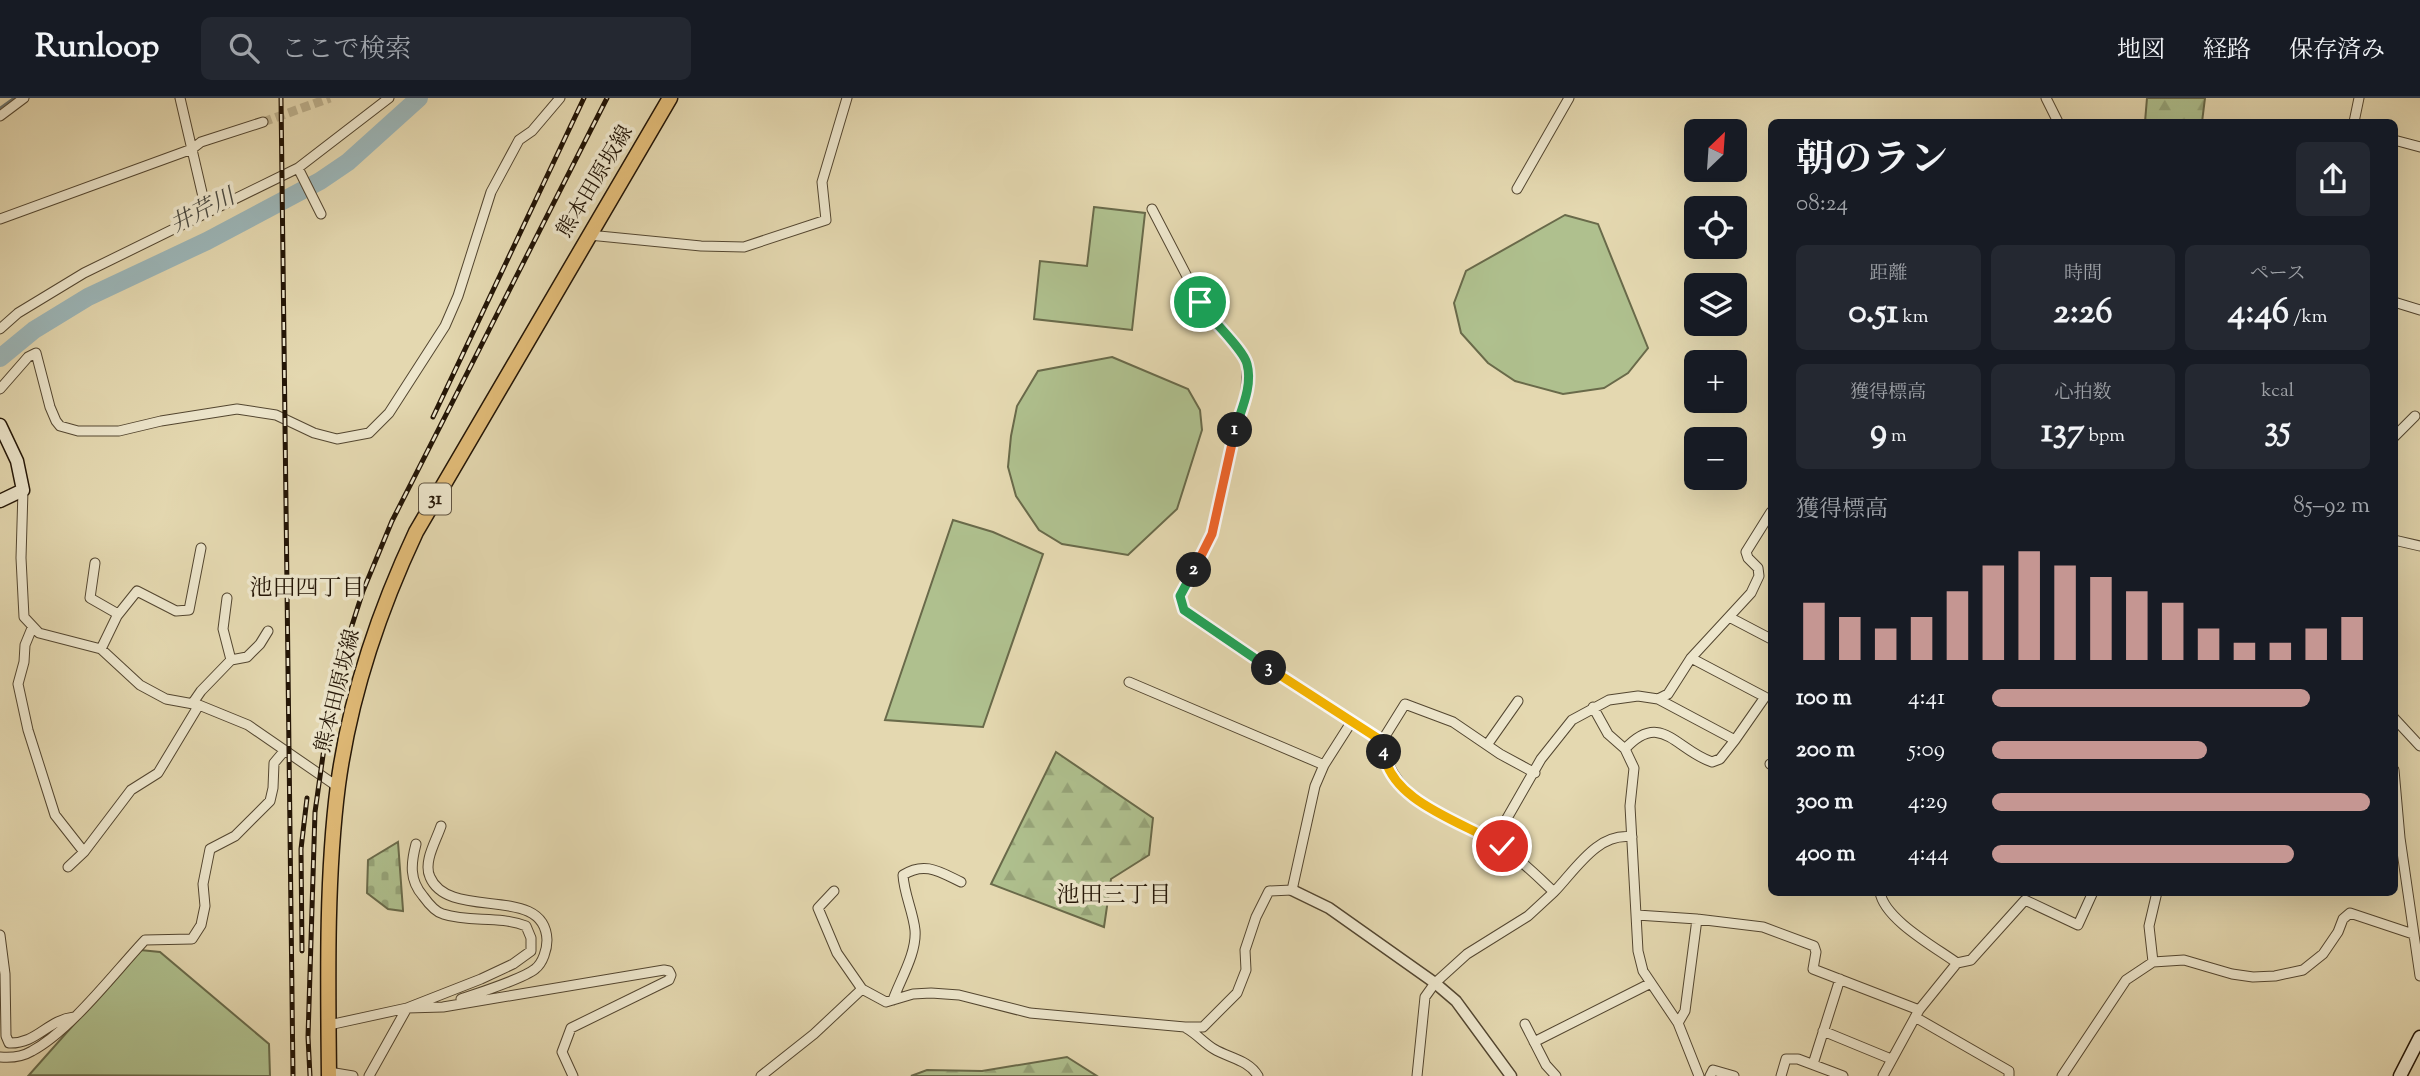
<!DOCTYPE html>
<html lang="ja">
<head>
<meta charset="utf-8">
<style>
	:root { --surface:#171b24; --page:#242831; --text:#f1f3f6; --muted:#9ea1a6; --line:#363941; --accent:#c59692 }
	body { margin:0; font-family:"Sorts Mill Goudy","Noto Serif JP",serif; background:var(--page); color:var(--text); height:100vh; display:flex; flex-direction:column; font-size:26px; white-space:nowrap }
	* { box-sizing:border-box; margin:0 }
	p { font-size:23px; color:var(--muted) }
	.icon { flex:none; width:38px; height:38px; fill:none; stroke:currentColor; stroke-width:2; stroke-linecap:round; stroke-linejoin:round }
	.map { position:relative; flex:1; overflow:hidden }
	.drawer { position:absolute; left:1768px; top:21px; width:630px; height:777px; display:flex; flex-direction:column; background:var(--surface); border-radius:10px; box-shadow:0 7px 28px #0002 }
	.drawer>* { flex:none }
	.needle { width:46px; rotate:25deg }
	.controls { position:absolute; left:1684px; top:21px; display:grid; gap:14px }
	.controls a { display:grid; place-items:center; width:63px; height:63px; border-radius:10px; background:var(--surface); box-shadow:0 7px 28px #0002; font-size:35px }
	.pin { position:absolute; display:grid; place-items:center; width:60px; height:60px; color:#fff; margin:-30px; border:4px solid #fff; border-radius:50%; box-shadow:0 2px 7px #0007 }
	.km { position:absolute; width:35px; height:35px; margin:-18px; border-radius:50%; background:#222; color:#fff; font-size:19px; line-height:35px; text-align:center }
	.round { display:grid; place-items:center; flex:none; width:74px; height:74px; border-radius:10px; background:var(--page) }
	.overview { display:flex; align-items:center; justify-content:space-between; height:119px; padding:0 28px }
	h1 { font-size:38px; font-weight:700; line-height:52px }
	.figures { display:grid; grid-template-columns:repeat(3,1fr); gap:10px; height:119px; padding:7px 28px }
	.figures div { display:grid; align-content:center; border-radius:10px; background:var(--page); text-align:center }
	.figures b { font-size:35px; font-weight:700 }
	.figures small { font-size:19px; font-weight:400 }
	.figures p { font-size:19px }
	.chart { height:196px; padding:14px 28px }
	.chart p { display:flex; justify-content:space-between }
	.chart svg { width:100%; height:126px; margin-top:7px; stroke:var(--accent); stroke-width:6 }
	ul { padding:0 28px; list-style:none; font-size:23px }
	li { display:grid; grid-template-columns:112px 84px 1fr; align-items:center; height:52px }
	li i { height:18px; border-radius:9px; background:var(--accent) }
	header { display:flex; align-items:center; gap:42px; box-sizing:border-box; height:98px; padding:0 35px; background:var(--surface); border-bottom:2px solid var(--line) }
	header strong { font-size:33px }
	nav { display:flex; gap:38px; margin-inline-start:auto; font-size:24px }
	.search { width:490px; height:63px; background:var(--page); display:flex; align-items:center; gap:18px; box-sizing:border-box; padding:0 24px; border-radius:10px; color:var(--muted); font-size:26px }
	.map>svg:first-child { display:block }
</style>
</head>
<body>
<header>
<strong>Runloop</strong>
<div class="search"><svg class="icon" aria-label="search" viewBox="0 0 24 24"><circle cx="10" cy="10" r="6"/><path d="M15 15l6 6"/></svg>ここで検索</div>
<nav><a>地図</a><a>経路</a><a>保存済み</a></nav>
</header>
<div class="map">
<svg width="2420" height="978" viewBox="0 0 2420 978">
	<defs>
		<pattern id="forest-firs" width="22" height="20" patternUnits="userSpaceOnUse" patternTransform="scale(1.75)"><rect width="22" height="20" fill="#afc08e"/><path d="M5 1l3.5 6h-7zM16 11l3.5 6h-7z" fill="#96a479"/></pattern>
		<pattern id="cemetery-stones" width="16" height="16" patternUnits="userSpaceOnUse" patternTransform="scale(1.75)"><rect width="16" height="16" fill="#afc08e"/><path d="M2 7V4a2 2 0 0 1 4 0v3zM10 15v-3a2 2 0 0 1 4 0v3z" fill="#96a479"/></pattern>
	</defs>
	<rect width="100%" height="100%" fill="#e4d8b0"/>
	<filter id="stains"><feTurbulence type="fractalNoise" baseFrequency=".00286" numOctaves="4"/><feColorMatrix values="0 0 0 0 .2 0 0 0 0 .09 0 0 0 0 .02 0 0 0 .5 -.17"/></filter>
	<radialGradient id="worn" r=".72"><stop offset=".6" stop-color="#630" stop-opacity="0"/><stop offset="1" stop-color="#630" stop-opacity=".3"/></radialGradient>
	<path fill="#afc08e" stroke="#696a4a" stroke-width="2" d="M 1094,109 L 1145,115 L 1132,232 L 1034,221 L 1040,163 L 1087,168 Z
		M 1565,117 L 1598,126 L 1648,250 L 1628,275 L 1604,290 L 1563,296 L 1515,283 L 1488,265 L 1461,235 L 1454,205 L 1466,173 Z
		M 1112,259 L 1188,291 L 1200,312 L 1202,332 L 1177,411 L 1128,457 L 1062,446 L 1039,432 L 1016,398 L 1008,369 L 1011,338 L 1017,308 L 1038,273 Z
		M 953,422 L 993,434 L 1043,456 L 983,629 L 885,622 Z
		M 140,852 L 160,854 L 269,946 L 270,978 L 29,977 Z"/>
	<path fill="url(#forest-firs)" stroke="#696a4a" stroke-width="2" d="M 2147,0 L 2205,0 L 2202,24 L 2145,24 Z
		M 1056,654 L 1153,720 L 1149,757 L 1111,781 L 1104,829 L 991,786 Z
		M 1067,959 L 1097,978 L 911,978 L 927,972 L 982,973 Z"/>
	<path fill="url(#cemetery-stones)" stroke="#696a4a" stroke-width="2" d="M 398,744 L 403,812 L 403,813 L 388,811 L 367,795 L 368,762 Z"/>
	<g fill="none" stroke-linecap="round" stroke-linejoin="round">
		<path stroke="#6c7671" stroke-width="2.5" d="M 0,10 L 14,0"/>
		<path stroke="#9cb6b8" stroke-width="18" d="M 0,260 L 34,232 L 88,199 L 207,143 L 320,83 L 348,64 L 419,0"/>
		<path stroke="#bdb18e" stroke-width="9" stroke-dasharray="9 4.5" stroke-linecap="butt" d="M 263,24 L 330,0"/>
		<defs>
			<path id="minor" d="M 180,0 L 207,116
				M 2046,0 L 2058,24
				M 0,18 L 24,0
				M 2354,24 L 2359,0
				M 2394,42 L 2420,49
				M 298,70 L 321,116
				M 1517,91 L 1569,0
				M 1152,111 L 1206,215 L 1242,256 L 1247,267 L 1246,297 L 1236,329 L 1212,436 L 1180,498 L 1184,512 L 1312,599 L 1382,643 L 1405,606 L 1453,624 L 1500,656 L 1535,675
				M 0,121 L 192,51 L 201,44 L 263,24
				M 589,137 L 701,148 L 744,149 L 826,122 L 822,84 L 847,0
				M 2394,204 L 2420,212
				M 0,231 L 18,215 L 84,175 L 298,70 L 389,0
				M 0,291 L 28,259 L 36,255 L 50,309 L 56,323 L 60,328 L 78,333 L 119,333 L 161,323 L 237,311 L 276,317 L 314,335 L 337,341 L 369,335 L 389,315 L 445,228 L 458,198 L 491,94 L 519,42 L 532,33 L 560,0
				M 2394,339 L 2415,318
				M 23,392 L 21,460 L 24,519 L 39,535 L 101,551 L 140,587 L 166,601 L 199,607 L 248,627 L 338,689
				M 2394,442 L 2420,448
				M 95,465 L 90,500 L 118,516
				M 227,500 L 223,531 L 231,562
				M 1729,519 L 1771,541
				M 32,530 L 25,547 L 24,564 L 18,586 L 28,632 L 55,717 L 84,754
				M 101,551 L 117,518 L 137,493 L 176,513 L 189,512 L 201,450
				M 1129,584 L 1324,667
				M 1658,601 L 1735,642 L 1765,599 L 1691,560
				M 192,606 L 201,593 L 231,562 L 247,559 L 260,546 L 268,533
				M 1593,609 L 1608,636 L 1625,651 L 1634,670 L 1630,708 L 1638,853 L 1643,873 L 1678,925 L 1699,978
				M 2394,620 L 2420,648
				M 1382,643 C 1388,692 1431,713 1472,733 C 1480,737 1489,740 1497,745 C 1518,759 1536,777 1554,794 L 1528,818 L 1467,856 L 1435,885 L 1425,899 L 1417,978
				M 1487,647 L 1518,603
				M 1625,651 C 1661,612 1676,652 1712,664 L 1720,661 L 1735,642
				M 1770,666 L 1771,666
				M 2394,672 L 2400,740 L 2420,878
				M 441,728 C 436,743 423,764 430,779 C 449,824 545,785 547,842 C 547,851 543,865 535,871 C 523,881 478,895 461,901
				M 1494,743 L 1541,661 L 1572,622 L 1609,602 L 1638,598 L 1658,601 L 1668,596 L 1691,560 L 1751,495 L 1759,478 L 1758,470 L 1748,460 L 1746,454 L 1771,414
				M 68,769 L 84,754 L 131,692 L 158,675 L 199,607
				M 834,793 L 818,810 L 837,855 L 862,891 L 886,904 L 913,896 L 931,895 L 959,897 L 1030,915 L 1185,929 L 1203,929 L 1237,895 L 1246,872 L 1245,852 L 1256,819 L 1269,793 L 1292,792 L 1315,688 L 1324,667 L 1352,623
				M 1554,794 C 1576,771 1598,734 1632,739
				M 1880,794 C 1884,821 1935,849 1957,865
				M 1637,817 L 1697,821 L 1763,829 L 1814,848 L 1816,854 L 1813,871 L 1919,912
				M 0,837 L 5,876 L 6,938 L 9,945 C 37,946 47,922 74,919
				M 2153,864 L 2149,828 L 2157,794
				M 893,902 C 900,882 917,855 915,832 C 913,813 904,796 903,777 C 925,763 940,774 961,784
				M 1915,919 L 2009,973 L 2009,978
				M 1678,925 L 1685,913 L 1697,821
				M 1525,926 L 1546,967 L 1556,978
				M 329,927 L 407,910 L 443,909 L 664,872 L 669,873 L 671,877 L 669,882 L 571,930 L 562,954 L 573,978
				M 1186,930 C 1197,936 1204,945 1214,951 C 1229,960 1249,962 1258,978
				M 1823,933 L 1891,961
				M 1534,944 L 1651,885
				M 0,959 C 11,960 22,959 32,953 C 71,932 114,875 145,842 L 192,841 L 201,827 L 205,808 L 203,786 L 210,751 L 235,738 L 270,703 L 273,690 L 274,665 L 285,652
				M 1813,966 L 1840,881
				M 329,974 L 353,978
				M 369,978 L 407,910 L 481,881 L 513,866 L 531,853 L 531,840 L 526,828 C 498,817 470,825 443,816 C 435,814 428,805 423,798 C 409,782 411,765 416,746
				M 761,978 L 814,936 L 862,891
				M 1710,978 L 1713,972 L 1734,978
				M 1781,978 L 1786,961 L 1798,961 L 1843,978
				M 1883,978 L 1919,912 L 1957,865 L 1971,862 L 2025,802 L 2078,827 L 2093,794
				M 2062,978 L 2126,882 L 2153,864 L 2184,862 L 2232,876 L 2253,879 L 2275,878 L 2303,872 L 2323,856 L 2338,834 L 2343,821 L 2350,815 L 2413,836"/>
			<path id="tertiary" d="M 1292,792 L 1329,810 L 1435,885 L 1456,903 L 1511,978"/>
			<path id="secondary" d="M 0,327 L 17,363 L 23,392 L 0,403
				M 2400,978 L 2420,939"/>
			<path id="primary" d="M 329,978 C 328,884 326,780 338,687 C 350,598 378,515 416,434 L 670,0"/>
		</defs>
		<use href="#minor" stroke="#534630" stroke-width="11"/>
		<use href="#tertiary" stroke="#534630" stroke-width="13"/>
		<use href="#secondary" stroke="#231506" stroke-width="15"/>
		<use href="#primary" stroke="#231506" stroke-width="17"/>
		<use href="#minor" stroke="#ede6cc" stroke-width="9"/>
		<use href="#tertiary" stroke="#ede6cc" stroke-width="10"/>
		<use href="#secondary" stroke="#ede6cc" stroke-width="12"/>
		<use href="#primary" stroke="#e2bc78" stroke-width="14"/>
		<defs>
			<path id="rail" d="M 281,0 L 293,978
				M 433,319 L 584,0
				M 302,853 L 301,751 L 307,700
				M 310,978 L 308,939 L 315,714 L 327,629 L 346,546 L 363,493 L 392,423 L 607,0"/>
		</defs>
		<use href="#rail" stroke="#231506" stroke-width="5"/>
		<use href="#rail" stroke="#ede6cc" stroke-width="2.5" stroke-dasharray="8" stroke-linecap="butt"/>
	</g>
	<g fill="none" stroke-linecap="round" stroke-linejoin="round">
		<defs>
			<path id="split-1" d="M 1200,204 C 1210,222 1243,250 1247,266 C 1253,288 1241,312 1235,332"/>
			<path id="split-2" d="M 1194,472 L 1212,436 L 1235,332"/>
			<path id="split-3" d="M 1194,472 L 1180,498 L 1184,512 L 1269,570"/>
			<path id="split-4" d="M 1269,570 L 1382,643 L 1384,654"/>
			<path id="split-5" d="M 1384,654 C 1389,704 1466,725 1502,748"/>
		</defs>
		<use href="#split-1" stroke="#fff" stroke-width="14"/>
		<use href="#split-2" stroke="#fff" stroke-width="14"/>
		<use href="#split-3" stroke="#fff" stroke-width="14"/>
		<use href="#split-4" stroke="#fff" stroke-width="14"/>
		<use href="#split-5" stroke="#fff" stroke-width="14"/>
		<use href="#split-1" stroke="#22a559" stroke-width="9"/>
		<use href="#split-2" stroke="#f0652b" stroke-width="9"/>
		<use href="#split-3" stroke="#22a559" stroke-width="9"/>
		<use href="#split-4" stroke="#f5b400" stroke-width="9"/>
		<use href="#split-5" stroke="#f5b400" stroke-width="9"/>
	</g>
	<g text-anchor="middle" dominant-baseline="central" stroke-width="7" stroke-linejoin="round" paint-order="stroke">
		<rect fill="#ede6cc" stroke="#605441" stroke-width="2" x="419" y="385.5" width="32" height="31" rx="5"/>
		<g font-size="19" font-weight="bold" fill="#231506">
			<text x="435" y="401">31</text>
		</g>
		<g font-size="21" fill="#231506" stroke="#ede6cc">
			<text transform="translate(596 84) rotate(-59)">熊本田原坂線</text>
			<text transform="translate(339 593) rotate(-76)">熊本田原坂線</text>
		</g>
		<g font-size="23" font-style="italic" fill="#4d4d44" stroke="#ede6cc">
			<text transform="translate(203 114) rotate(-27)">井芹川</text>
		</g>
		<g font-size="23" fill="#231506" stroke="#ede6cc">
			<text x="307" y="491">池田四丁目</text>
			<text x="1114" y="798">池田三丁目</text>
		</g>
	</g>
	<rect width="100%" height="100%" filter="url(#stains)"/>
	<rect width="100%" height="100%" fill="url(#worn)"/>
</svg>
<div class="controls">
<a><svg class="needle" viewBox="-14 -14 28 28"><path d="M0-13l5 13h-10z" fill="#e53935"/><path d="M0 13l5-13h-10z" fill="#9ea1a6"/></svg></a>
<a><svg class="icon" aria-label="locate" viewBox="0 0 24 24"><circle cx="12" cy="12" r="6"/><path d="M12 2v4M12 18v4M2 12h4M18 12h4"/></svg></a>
<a><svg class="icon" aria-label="layers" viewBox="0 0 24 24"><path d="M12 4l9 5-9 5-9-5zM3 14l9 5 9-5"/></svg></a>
<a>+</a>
<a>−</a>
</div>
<div class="pin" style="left:1200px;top:204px;background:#1e9e55"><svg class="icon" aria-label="arrive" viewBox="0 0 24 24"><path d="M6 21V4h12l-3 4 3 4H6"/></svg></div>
<div class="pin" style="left:1502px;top:748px;background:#d93025"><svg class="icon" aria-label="check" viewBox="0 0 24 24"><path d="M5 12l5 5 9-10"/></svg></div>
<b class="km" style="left:1235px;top:332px">1</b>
<b class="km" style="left:1194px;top:472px">2</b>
<b class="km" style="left:1269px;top:570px">3</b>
<b class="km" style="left:1384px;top:654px">4</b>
<section class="drawer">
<div class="overview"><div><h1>朝のラン</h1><p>08:24</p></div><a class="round"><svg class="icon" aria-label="share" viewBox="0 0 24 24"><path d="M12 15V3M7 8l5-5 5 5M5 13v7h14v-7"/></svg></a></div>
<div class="figures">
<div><p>距離</p><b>0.51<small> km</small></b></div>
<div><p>時間</p><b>2:26</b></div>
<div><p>ペース</p><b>4:46<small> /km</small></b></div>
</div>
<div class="figures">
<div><p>獲得標高</p><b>9<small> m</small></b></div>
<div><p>心拍数</p><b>137<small> bpm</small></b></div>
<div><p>kcal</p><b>35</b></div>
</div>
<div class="chart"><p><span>獲得標高</span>85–92 m</p>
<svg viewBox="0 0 160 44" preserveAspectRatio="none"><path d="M5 44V24M15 44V29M25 44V33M35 44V29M45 44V20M55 44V11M65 44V6M75 44V11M85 44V15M95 44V20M105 44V24M115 44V33M125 44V38M135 44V38M145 44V33M155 44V29"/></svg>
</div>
<ul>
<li><b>100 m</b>4:41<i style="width:84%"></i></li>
<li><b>200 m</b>5:09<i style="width:57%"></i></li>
<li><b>300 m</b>4:29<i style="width:100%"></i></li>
<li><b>400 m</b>4:44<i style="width:80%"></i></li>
</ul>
</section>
</div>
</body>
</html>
